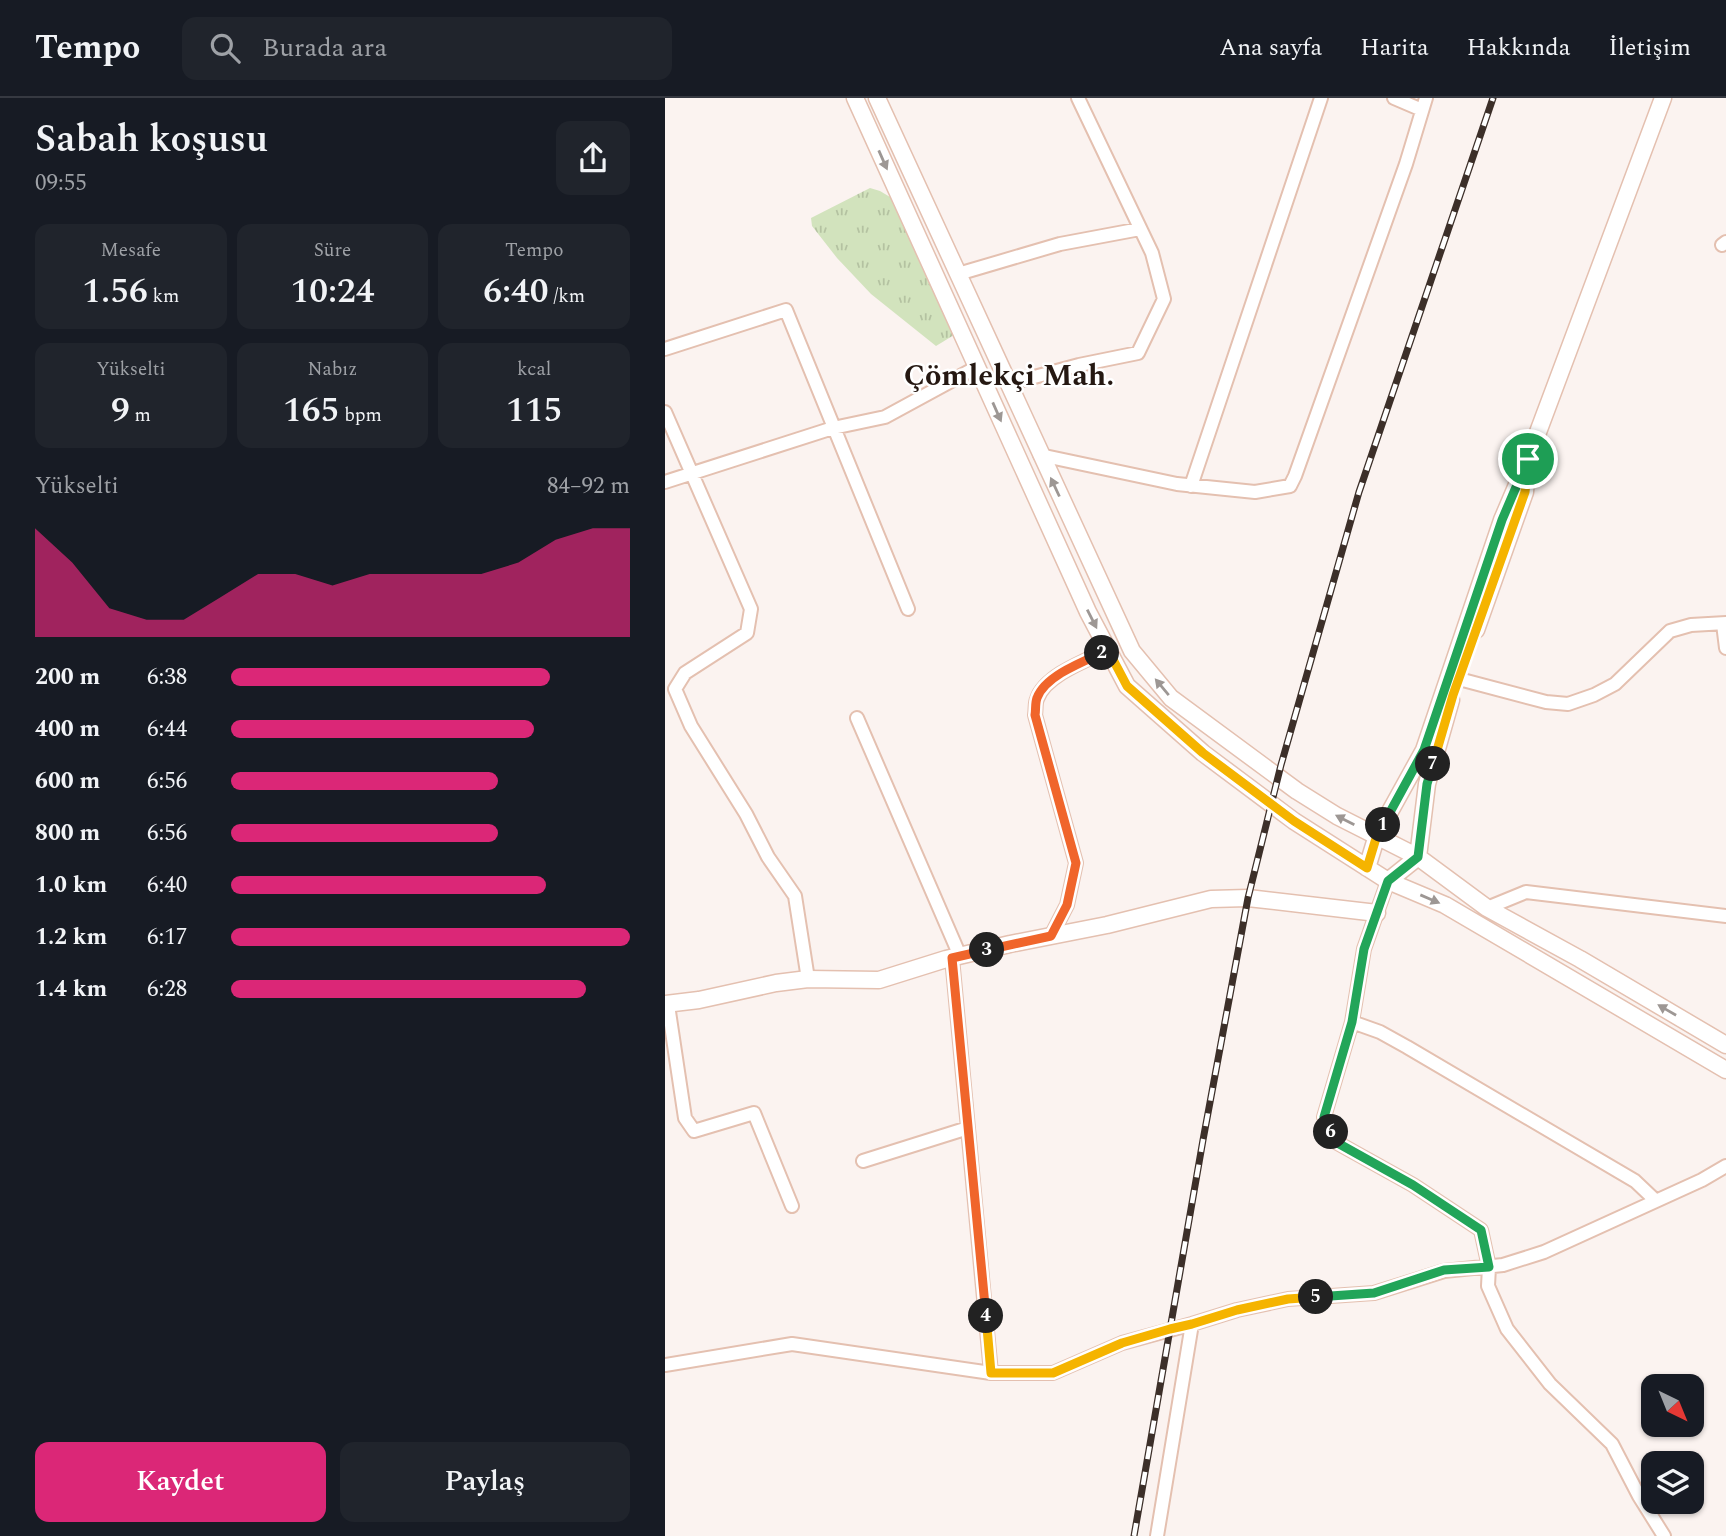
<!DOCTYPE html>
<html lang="tr">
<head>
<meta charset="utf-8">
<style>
	:root { --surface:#171b24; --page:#20242c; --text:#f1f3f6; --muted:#9ea1a6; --line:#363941; --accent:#db2777 }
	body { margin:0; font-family:Spectral,serif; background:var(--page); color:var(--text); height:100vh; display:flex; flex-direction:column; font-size:26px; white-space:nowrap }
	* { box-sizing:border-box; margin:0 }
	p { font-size:23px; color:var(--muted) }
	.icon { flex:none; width:38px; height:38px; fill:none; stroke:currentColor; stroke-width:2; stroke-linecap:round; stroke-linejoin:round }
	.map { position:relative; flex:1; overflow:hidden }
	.drawer { display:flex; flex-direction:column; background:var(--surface); width:665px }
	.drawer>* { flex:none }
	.needle { width:46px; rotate:137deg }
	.tools { position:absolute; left:976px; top:1276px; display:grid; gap:14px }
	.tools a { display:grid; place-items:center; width:63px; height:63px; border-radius:14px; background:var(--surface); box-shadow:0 2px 5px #0004; font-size:35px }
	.pin { position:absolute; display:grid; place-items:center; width:60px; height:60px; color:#fff; margin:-30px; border:4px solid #fff; border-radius:50%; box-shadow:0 2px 7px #0007 }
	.km { position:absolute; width:35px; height:35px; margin:-18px; border-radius:50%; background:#222; color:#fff; font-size:19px; line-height:35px; text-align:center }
	.round { display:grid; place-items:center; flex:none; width:74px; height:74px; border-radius:14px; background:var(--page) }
	.overview { display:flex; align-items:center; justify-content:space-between; height:119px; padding:0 35px }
	h1 { font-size:38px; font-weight:600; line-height:52px }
	.stats { display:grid; grid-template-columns:repeat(3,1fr); gap:10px; height:119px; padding:7px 35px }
	.stats div { display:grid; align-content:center; border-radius:14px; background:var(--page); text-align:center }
	.stats b { font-size:35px; font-weight:600 }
	.stats small { font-size:19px; font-weight:400 }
	.stats p { font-size:19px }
	.chart { height:196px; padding:14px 35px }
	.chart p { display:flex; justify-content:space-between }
	.chart svg { width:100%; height:126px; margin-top:7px; fill:var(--accent); opacity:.7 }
	.primary-button { display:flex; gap:14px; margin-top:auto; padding:14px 35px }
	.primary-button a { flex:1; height:80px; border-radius:14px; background:var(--accent); color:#fff; font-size:28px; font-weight:600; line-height:80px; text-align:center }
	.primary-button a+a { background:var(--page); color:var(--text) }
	ul { padding:0 35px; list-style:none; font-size:23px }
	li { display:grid; grid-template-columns:112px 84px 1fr; align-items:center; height:52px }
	li i { height:18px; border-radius:9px; background:var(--accent) }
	header { display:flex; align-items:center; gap:42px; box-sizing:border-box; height:98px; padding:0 35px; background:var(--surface); border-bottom:2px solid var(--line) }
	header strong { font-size:33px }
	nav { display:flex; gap:38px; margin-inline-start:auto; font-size:24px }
	.search { width:490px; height:63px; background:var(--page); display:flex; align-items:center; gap:18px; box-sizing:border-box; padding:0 24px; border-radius:14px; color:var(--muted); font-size:26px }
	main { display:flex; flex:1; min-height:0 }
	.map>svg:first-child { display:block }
</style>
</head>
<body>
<header>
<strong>Tempo</strong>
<div class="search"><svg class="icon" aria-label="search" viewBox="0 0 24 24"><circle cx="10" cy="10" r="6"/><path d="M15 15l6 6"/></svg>Burada ara</div>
<nav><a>Ana sayfa</a><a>Harita</a><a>Hakkında</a><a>İletişim</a></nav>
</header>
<main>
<section class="drawer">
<div class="overview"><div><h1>Sabah koşusu</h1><p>09:55</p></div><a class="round"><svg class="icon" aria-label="share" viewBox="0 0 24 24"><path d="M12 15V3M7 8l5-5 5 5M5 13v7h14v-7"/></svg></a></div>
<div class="stats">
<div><p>Mesafe</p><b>1.56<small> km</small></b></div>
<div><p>Süre</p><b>10:24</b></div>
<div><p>Tempo</p><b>6:40<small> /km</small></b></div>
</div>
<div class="stats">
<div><p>Yükselti</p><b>9<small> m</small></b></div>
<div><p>Nabız</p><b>165<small> bpm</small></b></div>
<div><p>kcal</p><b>115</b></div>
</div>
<div class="chart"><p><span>Yükselti</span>84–92 m</p>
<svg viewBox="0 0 160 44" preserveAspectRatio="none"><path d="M0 44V6L10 18L20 34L30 38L40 38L50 30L60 22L70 22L80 26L90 22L100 22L110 22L120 22L130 18L140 10L150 6L160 6V44z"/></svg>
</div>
<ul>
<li><b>200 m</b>6:38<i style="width:80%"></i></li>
<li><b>400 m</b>6:44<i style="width:76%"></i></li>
<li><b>600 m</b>6:56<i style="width:67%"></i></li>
<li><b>800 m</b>6:56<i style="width:67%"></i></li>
<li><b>1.0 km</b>6:40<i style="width:79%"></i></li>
<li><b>1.2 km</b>6:17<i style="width:100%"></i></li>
<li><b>1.4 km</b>6:28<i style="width:89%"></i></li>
</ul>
<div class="primary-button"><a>Kaydet</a><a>Paylaş</a></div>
</section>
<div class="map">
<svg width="1061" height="1438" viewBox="0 0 1061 1438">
	<defs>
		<pattern id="park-tufts" width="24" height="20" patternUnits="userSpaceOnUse" patternTransform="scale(1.75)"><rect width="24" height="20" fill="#d2e3bd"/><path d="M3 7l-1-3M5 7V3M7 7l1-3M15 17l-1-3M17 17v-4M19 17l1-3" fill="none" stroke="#b4c2a1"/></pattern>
	</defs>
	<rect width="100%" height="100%" fill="#fbf3f0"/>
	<path fill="url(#park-tufts)" d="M 205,90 L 215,93 L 225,99 L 289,237 L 271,248 L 206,196 L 172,160 L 147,128 L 146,120 Z"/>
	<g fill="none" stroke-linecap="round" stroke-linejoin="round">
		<defs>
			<path id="street" d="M 729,0 L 757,12
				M 1057,147 L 1061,144
				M 293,176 L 395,146 L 475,131
				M 0,251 L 121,212 L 243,511
				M 343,286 L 414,267 L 473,255 L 499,201 L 487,155 L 413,0
				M 0,314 L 86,511 L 82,535 L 20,575 L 10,591 L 26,628 L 81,716 L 103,759 L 130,798 L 143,881
				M 375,357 L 512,386 L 590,394 L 625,388 L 630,378 L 741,66 L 761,0
				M 0,384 L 168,330 L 220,319 L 312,269
				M 526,388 L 656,0
				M 1058,526 L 1061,550
				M 794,581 L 881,604 L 903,606 L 929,597 L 950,586 L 1005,533 L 1026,527 L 1061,525
				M 192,620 L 295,858
				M 723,783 L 699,851 L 687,924 L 659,1019 L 669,1043 L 748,1087 L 816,1132 L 824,1169 L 823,1188 L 842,1231 L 885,1286 L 947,1346 L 974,1398 L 999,1438
				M 822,810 L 861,794 L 1061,818
				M 386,838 L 402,807 L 411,765 L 370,617 C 371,612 370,605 372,601 C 380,577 422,562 443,552
				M 287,860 L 326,1275
				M 3,907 L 20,1020 L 29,1033 L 89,1015 L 127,1108
				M 687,924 L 715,934 L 742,949 L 970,1083 L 990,1102
				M 198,1063 L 303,1030
				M 0,1267 L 127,1246 L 326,1275 L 388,1275 L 457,1245 L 527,1226 L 572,1212 L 623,1201 L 709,1195 L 779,1173 L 838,1167 L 879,1154 L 1037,1082 L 1061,1068
				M 492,1438 L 527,1226"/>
			<path id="secondary" d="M 190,0 L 423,514 L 462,588 L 538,655 L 629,723 L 723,783 L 780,807 L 1061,972
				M 212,0 L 467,553 L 506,600 L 632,693 L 672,718 L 753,759 L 822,810 L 915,861 L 1061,947
				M 811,532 L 860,394 L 861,381
				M 702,770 L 712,737 L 759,652 L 837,422 L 863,361 L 998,0
				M 723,783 L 753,759 L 762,686 L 786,602
				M 0,906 L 34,902 L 111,885 L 143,881 L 214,882 L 281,861 L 345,846 L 442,827 L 546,801 L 583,800 L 712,815"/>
		</defs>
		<use href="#street" stroke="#e4c0b0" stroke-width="16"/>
		<use href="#secondary" stroke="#e4c0b0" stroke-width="19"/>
		<use href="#street" stroke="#fff" stroke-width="12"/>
		<use href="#secondary" stroke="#fff" stroke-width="16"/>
		<defs>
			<path id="rail" d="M 469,1438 L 538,1042 L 583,800 L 616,667 L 694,394 L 828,0"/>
		</defs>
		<use href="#rail" stroke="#3c2f29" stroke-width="7"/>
		<use href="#rail" stroke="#fff" stroke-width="4.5" stroke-dasharray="13" stroke-linecap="butt"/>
	</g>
	<defs><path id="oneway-solid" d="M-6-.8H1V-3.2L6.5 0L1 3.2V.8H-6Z" transform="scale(1.75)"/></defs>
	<g fill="#9d9794">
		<use href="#oneway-solid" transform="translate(218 62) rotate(66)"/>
		<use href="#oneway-solid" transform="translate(332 314) rotate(66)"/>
		<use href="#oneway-solid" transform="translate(390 389) rotate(-115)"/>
		<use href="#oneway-solid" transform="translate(427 521) rotate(63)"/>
		<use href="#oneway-solid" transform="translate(497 589) rotate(-130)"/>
		<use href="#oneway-solid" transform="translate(680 722) rotate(-153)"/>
		<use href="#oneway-solid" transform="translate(765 801) rotate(23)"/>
		<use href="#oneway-solid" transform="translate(1002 912) rotate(-150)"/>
	</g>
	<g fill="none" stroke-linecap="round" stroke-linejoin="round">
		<defs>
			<path id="split-1" d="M 718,727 L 759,652 L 837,422 L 863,361"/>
			<path id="split-2" d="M 437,555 L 443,552 L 462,588 L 538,655 L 629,723 L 702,770 L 712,737 L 718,727"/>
			<path id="split-3" d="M 322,852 L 386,838 L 402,807 L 411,765 L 370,617 C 371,612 370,605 372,600 C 380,578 417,564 437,555"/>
			<path id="split-4" d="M 321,1218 L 287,860 L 322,852"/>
			<path id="split-5" d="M 321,1218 L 326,1275 L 388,1275 L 457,1245 L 505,1231 L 527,1226 L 572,1212 L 623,1201 L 651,1199"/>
			<path id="split-6" d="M 651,1199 L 709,1195 L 779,1172 L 824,1169 L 816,1132 L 748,1087 L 669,1043 L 666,1034"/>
			<path id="split-7" d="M 666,1034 L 659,1019 L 687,924 L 699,851 L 723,783 L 753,759 L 762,686 L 768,666"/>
			<path id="split-8" d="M 768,666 L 788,597 L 860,394 L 863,361"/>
		</defs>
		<use href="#split-1" stroke="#fff" stroke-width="14"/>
		<use href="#split-2" stroke="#fff" stroke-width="14"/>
		<use href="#split-3" stroke="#fff" stroke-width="14"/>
		<use href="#split-4" stroke="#fff" stroke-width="14"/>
		<use href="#split-5" stroke="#fff" stroke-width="14"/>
		<use href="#split-6" stroke="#fff" stroke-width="14"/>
		<use href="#split-7" stroke="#fff" stroke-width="14"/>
		<use href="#split-8" stroke="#fff" stroke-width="14"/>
		<use href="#split-1" stroke="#22a559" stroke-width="9"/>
		<use href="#split-2" stroke="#f5b400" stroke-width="9"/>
		<use href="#split-3" stroke="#f0652b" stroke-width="9"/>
		<use href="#split-4" stroke="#f0652b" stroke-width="9"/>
		<use href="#split-5" stroke="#f5b400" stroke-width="9"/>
		<use href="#split-6" stroke="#22a559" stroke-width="9"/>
		<use href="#split-7" stroke="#22a559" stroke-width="9"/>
		<use href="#split-8" stroke="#f5b400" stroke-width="9"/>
	</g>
	<g text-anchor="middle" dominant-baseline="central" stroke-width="5" stroke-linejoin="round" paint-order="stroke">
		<g font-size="30" font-weight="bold" fill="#251812" stroke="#fff">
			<text x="344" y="278">Çömlekçi Mah.</text>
		</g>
	</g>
</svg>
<div class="tools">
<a><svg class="needle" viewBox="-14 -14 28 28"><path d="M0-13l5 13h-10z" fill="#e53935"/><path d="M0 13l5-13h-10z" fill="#9ea1a6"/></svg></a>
<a><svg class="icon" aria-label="layers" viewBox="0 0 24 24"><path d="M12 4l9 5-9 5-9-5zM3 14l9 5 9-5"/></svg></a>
</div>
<div class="pin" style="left:863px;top:361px;background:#1e9e55"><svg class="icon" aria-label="arrive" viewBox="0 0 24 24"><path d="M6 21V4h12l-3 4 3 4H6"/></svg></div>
<b class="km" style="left:718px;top:727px">1</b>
<b class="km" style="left:437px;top:555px">2</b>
<b class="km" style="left:322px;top:852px">3</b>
<b class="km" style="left:321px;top:1218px">4</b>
<b class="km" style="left:651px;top:1199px">5</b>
<b class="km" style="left:666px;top:1034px">6</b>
<b class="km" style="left:768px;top:666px">7</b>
</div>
</main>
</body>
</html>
